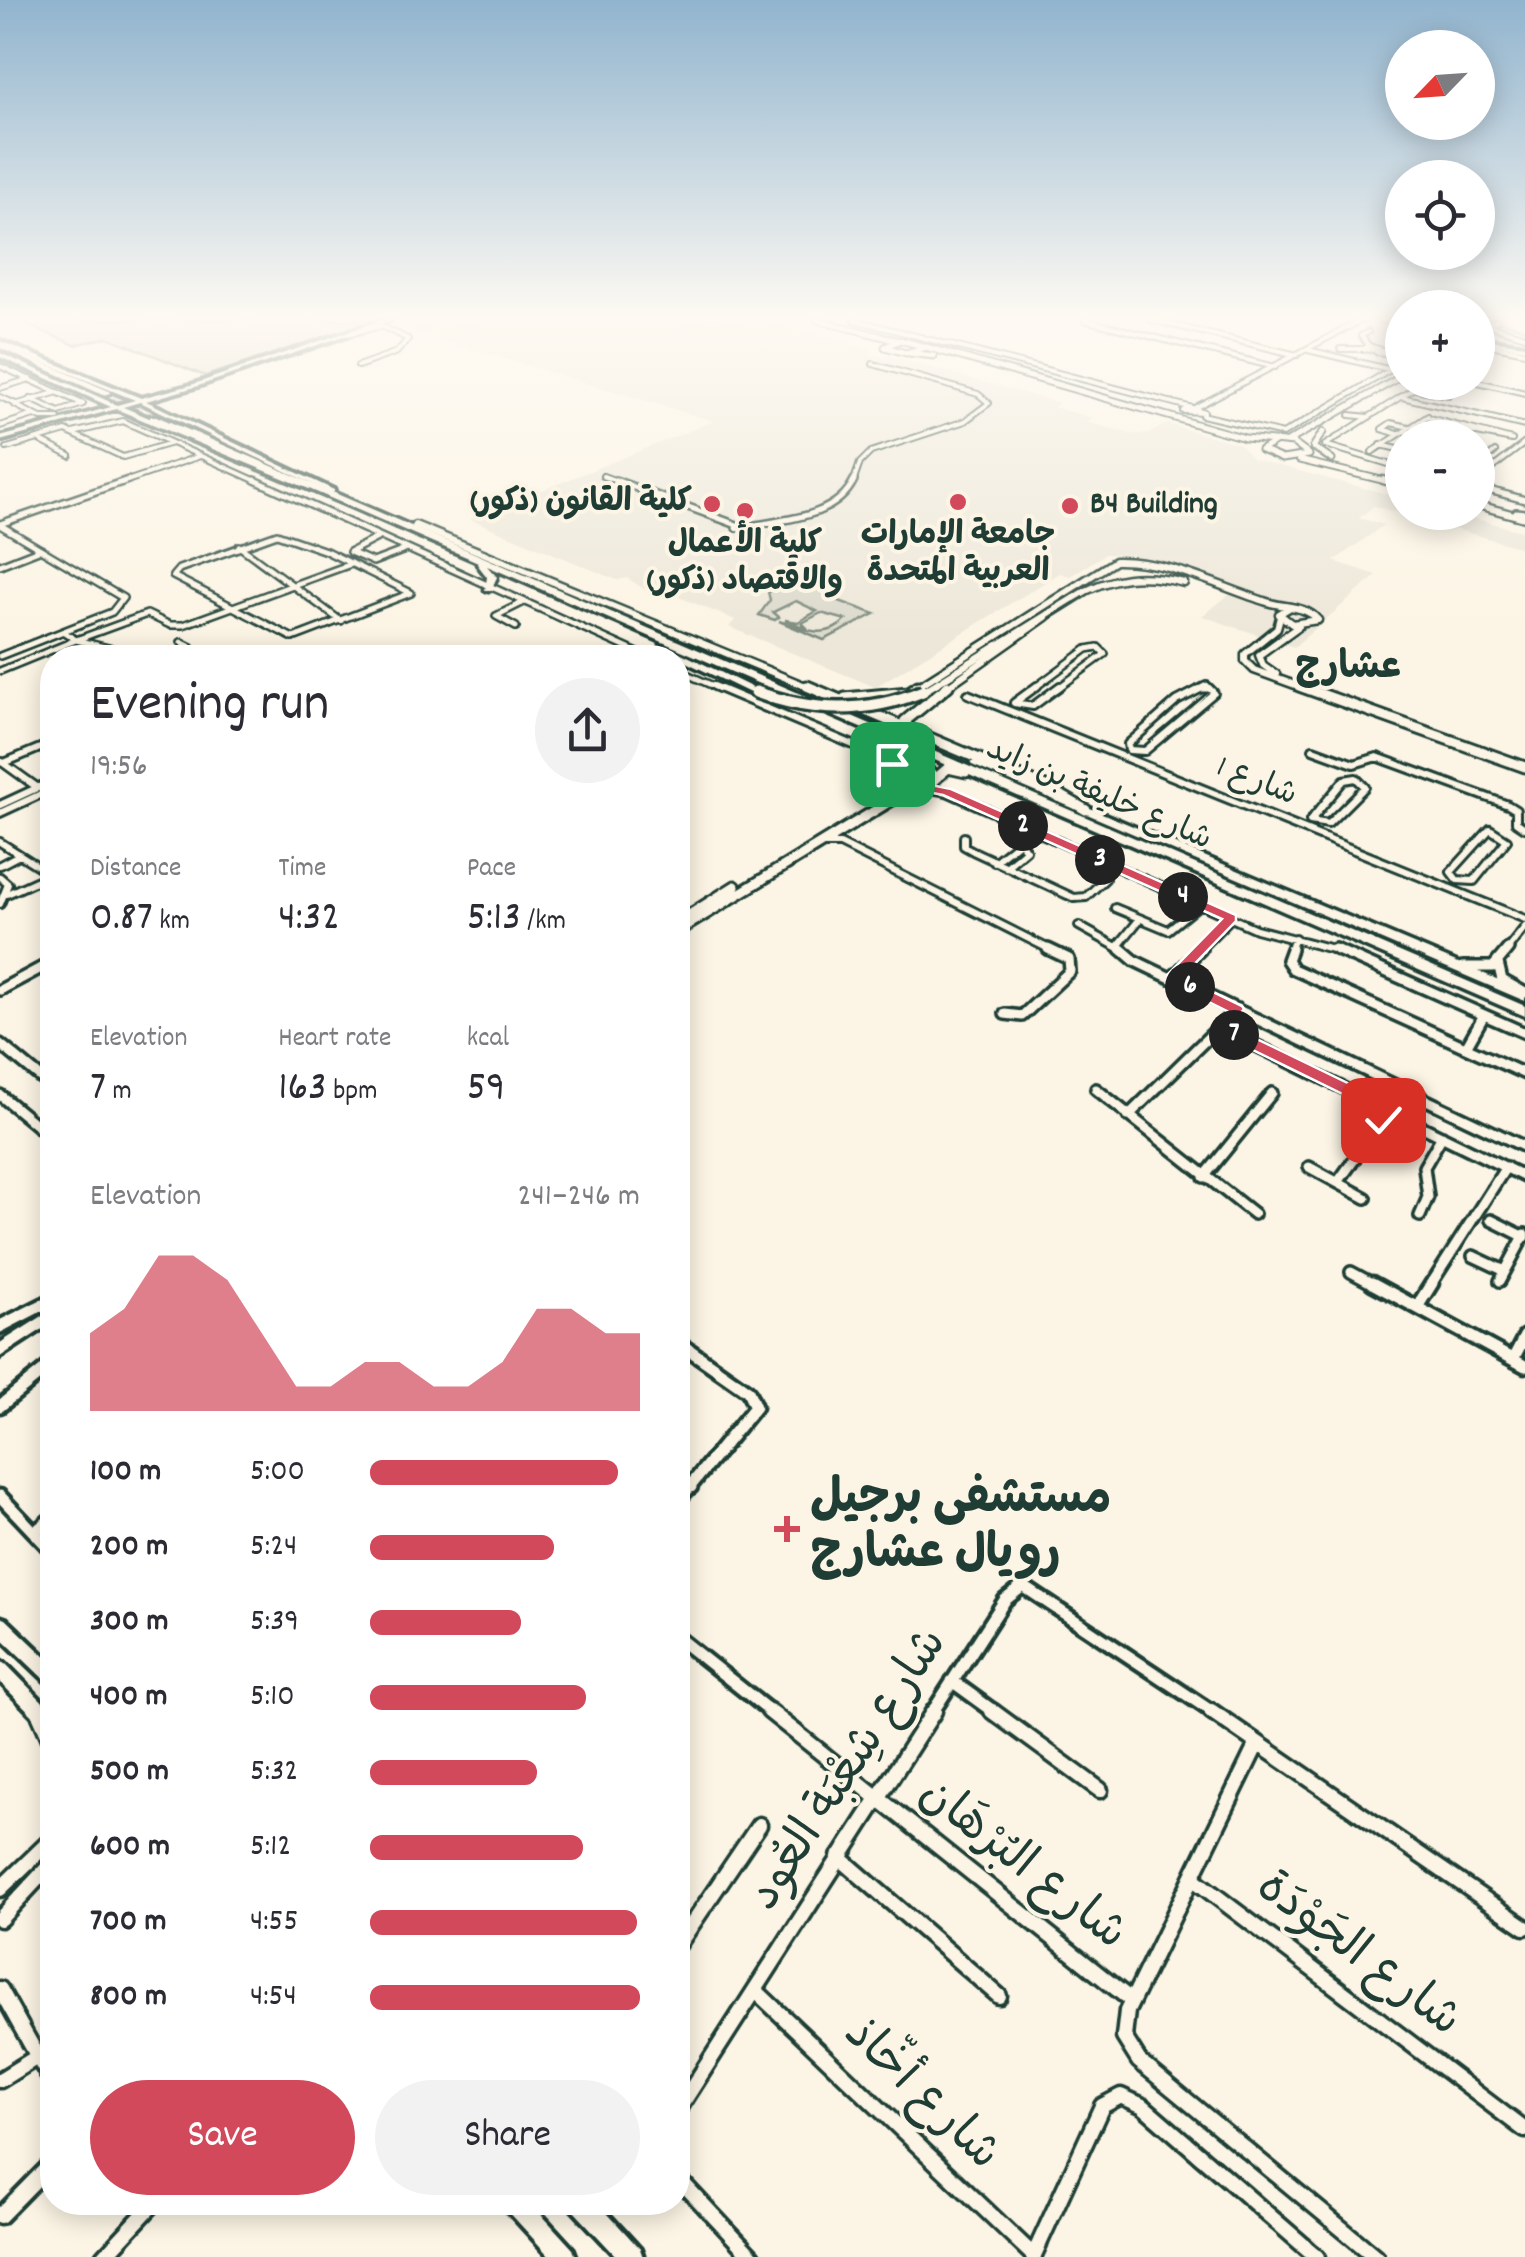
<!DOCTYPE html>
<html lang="en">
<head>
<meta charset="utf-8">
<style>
	:root { --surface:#fff; --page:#f2f2f3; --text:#2b2b33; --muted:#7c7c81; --accent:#d1495b }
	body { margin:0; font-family:Dekko,"Playpen Sans Arabic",sans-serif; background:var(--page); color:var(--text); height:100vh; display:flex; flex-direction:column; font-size:38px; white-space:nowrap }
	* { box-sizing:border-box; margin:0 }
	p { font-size:32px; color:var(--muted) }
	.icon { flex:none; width:55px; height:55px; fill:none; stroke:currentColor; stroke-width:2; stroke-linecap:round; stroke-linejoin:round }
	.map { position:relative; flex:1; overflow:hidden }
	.drawer { position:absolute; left:40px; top:645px; width:650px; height:1570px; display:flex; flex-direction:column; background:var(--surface); border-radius:40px; box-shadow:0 5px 25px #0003 }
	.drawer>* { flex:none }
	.needle { width:65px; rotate:245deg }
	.fabs { position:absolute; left:1385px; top:30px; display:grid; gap:20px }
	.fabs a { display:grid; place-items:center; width:110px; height:110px; border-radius:50%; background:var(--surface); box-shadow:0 5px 25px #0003; font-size:50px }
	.pin { position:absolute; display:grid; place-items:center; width:85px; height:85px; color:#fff; margin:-42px; border-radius:20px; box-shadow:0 5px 15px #0006 }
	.km { position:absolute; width:50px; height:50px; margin:-25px; border-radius:50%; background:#222; color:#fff; font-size:28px; line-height:50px; text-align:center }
	.round { display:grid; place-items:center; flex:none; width:105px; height:105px; border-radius:52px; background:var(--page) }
	.summary { display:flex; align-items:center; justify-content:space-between; height:170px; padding:0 50px }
	h1 { font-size:55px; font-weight:600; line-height:75px }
	.stats { display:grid; grid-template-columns:repeat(3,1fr); gap:15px; height:170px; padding:10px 50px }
	.stats div { display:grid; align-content:center }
	.stats b { font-size:42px; font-weight:600 }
	.stats small { font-size:28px; font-weight:400 }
	.stats p { font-size:28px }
	.chart { height:280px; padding:20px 50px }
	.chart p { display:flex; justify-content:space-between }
	.chart svg { width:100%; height:180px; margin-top:10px; fill:var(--accent); opacity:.7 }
	.cta { display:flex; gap:20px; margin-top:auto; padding:20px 50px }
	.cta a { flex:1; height:115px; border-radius:60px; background:var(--accent); color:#fff; font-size:40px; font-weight:600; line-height:115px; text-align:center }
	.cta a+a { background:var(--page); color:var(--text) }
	ul { padding:0 50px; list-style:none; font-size:32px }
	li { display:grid; grid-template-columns:160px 120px 1fr; align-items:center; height:75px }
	li i { height:25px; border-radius:12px; background:var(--accent) }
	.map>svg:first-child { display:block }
</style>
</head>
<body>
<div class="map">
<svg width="1525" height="2257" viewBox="0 0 1525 2257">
	<rect width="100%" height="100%" fill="#fcf5e5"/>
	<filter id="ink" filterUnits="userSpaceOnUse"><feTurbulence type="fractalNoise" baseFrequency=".01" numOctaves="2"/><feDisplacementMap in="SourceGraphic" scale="20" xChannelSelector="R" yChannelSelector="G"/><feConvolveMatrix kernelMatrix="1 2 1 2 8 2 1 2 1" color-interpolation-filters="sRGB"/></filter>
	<g filter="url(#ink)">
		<path fill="#ece7d8" d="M 435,320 L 764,320 L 869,349 L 871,355 L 897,358 L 1059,403 L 1053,407 L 1092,418 L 1086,422 L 1131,434 L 1148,434 L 1167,424 L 1239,444 L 1253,459 L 1402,498 L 1402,512 L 1455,513 L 1525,532 L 1525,549 L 1374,506 L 1359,518 L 1384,525 L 1334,561 L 1377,575 L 1294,647 L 1202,616 L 1234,591 L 1132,555 L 1105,554 L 1070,576 L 1060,573 L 875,687 L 729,627 L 735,620 L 662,590 L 652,594 L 627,578 L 617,580 L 470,519 L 714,421 L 405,329 Z"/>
		<path fill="#dcdacc" stroke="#7e8c80" stroke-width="2.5" d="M 376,320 L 205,376 L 108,337 L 75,345 L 28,325 L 27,320 Z
			M 812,581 L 837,589 L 830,593 L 831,598 L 875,614 L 824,640 L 779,621 C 805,629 825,641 846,620 L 821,613 L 802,623 L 808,629 L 785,620 L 798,622 L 817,611 L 796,601 L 773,612 L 779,617 L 775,620 L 759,615 L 770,600 L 768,592 Z"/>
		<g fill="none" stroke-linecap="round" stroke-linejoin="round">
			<path stroke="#758479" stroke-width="2.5" d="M 1499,321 L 1525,329"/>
			<path stroke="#d0d0c2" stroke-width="8" stroke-dasharray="8 4" stroke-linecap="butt" d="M 101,394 L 153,418"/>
			<defs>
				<path id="street-far5" d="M 855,320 L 1189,407
					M 1084,320 L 1275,367
					M 1152,320 L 1297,355
					M 1380,320 L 1402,325
					M 1489,325 L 1525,336
					M 1478,328 L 1497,320
					M 1368,332 L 1361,336 L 1370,347
					M 348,334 L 381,326 L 408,339 L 397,352 L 358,366
					M 1478,348 L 1490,345 L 1525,352
					M 1340,349 L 1363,349
					M 1308,350 L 1392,370
					M 1377,352 L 1398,355 L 1369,346 L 1363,349 L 1380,350
					M 0,366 L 83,404 L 59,412 L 31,399
					M 1478,382 L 1525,393
					M 0,388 L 30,379
					M 1414,389 L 1448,395 L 1445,391
					M 58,392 L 15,405 L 41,418 L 58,418
					M 0,397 L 16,404
					M 1402,397 L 1525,426
					M 1189,407 L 1204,412 L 1183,411 Z
					M 1196,407 L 1362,320
					M 1202,415 L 1283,434 L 1402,363
					M 1350,415 L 1369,417
					M 1426,417 L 1512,440 L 1447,427
					M 0,426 L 34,415
					M 1404,431 L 1428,438
					M 73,433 L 123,421 L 261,483
					M 1398,434 L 1382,429 L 1391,423 L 1409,427
					M 1435,436 L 1442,438
					M 37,439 L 70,456
					M 1381,445 L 1402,450
					M 7,448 L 66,431 L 123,457 L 172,443
					M 1372,452 L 1428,416
					M 1478,465 L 1495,452
					M 1402,468 L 1325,445 L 1424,382
					M 603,476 L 622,483
					M 1478,479 L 1525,443
					M 121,483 L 200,456
					M 853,483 L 860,463 L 871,452 L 965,421 L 989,403 L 978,394 L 873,364"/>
				<path id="street-far4" d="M 255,480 L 649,658
					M 615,480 L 737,525
					M 1478,487 L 1525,500
					M 1516,512 L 1525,513
					M 0,524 L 128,480
					M 743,524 L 750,526 L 750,528 L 736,528 Z
					M 0,525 L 123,598 L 112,612 L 0,656
					M 750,526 C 786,519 836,518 854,480
					M 277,534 L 326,551 L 411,593 L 293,638 L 173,576 L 179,569 Z
					M 377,538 L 350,552 L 373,562 L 405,550
					M 239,546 L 341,621
					M 0,565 L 41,549
					M 516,627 L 496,616 L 522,603
					M 64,632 L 76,640 L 147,614 L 170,625 L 183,625 L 351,564
					M 167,658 L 191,647 L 181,642
					M 678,670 L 720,689
					M 0,671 L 76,640 L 149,658
					M 1033,689 L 1087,649 L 1098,647 L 1105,654 L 1057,689
					M 1198,689 L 1210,689"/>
				<path id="street-far3" d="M 714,686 L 910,769
					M 1037,686 L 1014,703 L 1033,706 L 1060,686
					M 1206,686 L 1177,701 L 1128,744 L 1129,750 L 1145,751 L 1214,693 L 1207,686
					M 968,694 L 1525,919
					M 1313,749 L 1354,764 L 1377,757 L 1508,805 L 1516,810 L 1516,822 L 1525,828
					M 2,762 L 38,788
					M 4,763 L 52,743
					M 1356,778 L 1365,787 L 1328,824 L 1310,821 L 1344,780 Z
					M 921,787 L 947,792 L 1256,929 L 1340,951
					M 0,805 L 52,781
					M 0,813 L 52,789
					M 1490,829 L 1507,840 L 1474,881 L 1457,880 L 1451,872 Z
					M 964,837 L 964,846 L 973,851 L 1074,898 L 1086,897 L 1105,879
					M 0,842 L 52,875
					M 823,844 L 840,844 L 1053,951
					M 994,862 L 1033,831
					M 0,865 L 19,855
					M 1006,867 L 1026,850 L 1019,841
					M 0,877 L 8,884 L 0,904
					M 7,894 L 49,875
					M 1115,908 L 1168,930 L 1200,904
					M 1079,926 L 1124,951
					M 1118,946 L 1139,920
					M 1198,951 L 1231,918
					M 1290,951 L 1295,938
					M 1506,951 L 1525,927"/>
				<path id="street-far2" d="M 1121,949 L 1135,961 L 1525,1147
					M 1291,949 L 1287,960 L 1293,969 L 1525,1074
					M 1335,949 L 1525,1033
					M 1498,963 L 1502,980 L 1525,993
					M 1463,967 L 1493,967 L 1508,949
					M 1172,978 L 1201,949
					M 0,990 L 52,962
					M 1005,1014 L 1022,1016 L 1070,971 L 1069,959 L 1048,949
					M 1220,1028 L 1525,1177
					M 0,1044 L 52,1087
					M 1466,1047 L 1484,1015
					M 1096,1089 L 1254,1214
					M 0,1095 L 52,1138
					M 1128,1116 L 1237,1009
					M 1410,1120 L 1424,1098
					M 37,1126 L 52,1115
					M 1309,1167 L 1366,1198
					M 1204,1177 L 1272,1093
					M 1338,1182 L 1390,1110
					M 1420,1216 L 1428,1197 L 1424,1167 L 1442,1136
					M 1491,1220 L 1525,1237
					M 1473,1256 L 1505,1271
					M 1351,1272 L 1377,1286
					M 1500,1281 L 1525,1234
					M 1430,1286 L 1506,1167"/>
				<path id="street-far1" d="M 1372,1283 L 1525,1366
					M 1417,1307 L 1432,1283
					M 678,1342 L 748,1391 L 755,1407 L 678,1501
					M 1513,1359 L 1525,1336
					M 0,1406 L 52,1364
					M 678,1477 L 691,1487
					M 0,1496 L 52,1551
					M 35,1532 L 52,1518
					M 678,1638 L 772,1713
					M 952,1681 L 996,1713
					M 932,1713 L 1005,1600 L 1023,1586 L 1214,1713"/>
				<path id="street" d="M 769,1711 L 1132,2001
					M 992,1711 L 1100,1790
					M 1211,1711 L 1525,1927
					M 40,1716 L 52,1743
					M 1257,1744 L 1127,2011 L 1124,2037 L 1139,2061 L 1376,2257
					M 839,1857 L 999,1996
					M 1192,1878 L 1525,2130
					M 0,1889 L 52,1839
					M 0,1919 L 52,1863
					M 678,1945 L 759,1825
					M 0,1989 L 52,2082
					M 755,1990 L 1034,2256
					M 0,2080 L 37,2057
					M 678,2110 L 934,1711
					M 678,2178 L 752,2257
					M 0,2216 L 52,2163
					M 104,2257 L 155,2202
					M 1033,2257 L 1102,2106 L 1121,2096 L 1143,2106 L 1317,2257"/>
				<path id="secondary-far2" d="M 817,320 L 896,340
					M 900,340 L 926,347 L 906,353 L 885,347 Z
					M 926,347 L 1245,438 L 1293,443 L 1309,455 L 1282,459 L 1261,450 L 1275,442
					M 909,353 L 934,356
					M 1323,432 L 1313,447 L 1332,460
					M 1289,441 L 1402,376
					M 1299,460 L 1394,483"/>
				<path id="secondary-far1" d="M 1383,480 L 1402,485
					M 1478,505 L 1525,518
					M 415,525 L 813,689
					M 1074,598 C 1109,575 1144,573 1184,583
					M 1280,617 L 1277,628 L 1245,654 L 1245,661 L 1254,670 L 1306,689
					M 1276,674 L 1263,665 L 1259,655 L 1299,626
					M 914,689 L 1115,561 C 1169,560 1217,586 1267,602 C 1285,608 1305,605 1318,620 L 1292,624 L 1279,614 L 1289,608
					M 944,689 L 1046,617"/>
				<path id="secondary" d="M 807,686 L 1050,789 L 1086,810
					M 1299,686 L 1525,767
					M 845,698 L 909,692 L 918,686
					M 909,729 L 905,721 L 948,686
					M 914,748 L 927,762 L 904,772 L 902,780 L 918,787 L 933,782 L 931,773 L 915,768
					M 935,779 L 948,768 L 966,772
					M 678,922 L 735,886
					M 678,931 L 915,786"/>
				<path id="primary" d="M 382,320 L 391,320 L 195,387 L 146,401 L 334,490 L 334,492 L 330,492 L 140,402 L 123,407 L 379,514 L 379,516 L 375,516 L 116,409 L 0,441 L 0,437 L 111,407 L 0,357 L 0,353 L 117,405 L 135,400 L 0,345 L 0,341 L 141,398 L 191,385 Z
					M 1398,320 L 1402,320 L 1402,322 Z
					M 1478,338 L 1525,345 L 1525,349 L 1478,342 Z
					M 52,1294 L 52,1306 L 0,1333 L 0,1320 Z
					M 52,1310 L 52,1323 L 0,1357 L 0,1343 Z
					M 0,1617 L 6,1619 L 52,1663 L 52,1683 L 46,1681 L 0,1637 Z
					M 0,1661 L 6,1664 L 52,1711 L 52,1732 L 46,1729 L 0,1682 Z
					M 504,2202 L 530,2202 L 573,2249 L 576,2257 L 550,2257 L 507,2210 Z
					M 570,2202 L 597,2202 L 640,2249 L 643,2257 L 617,2257 L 573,2210 Z"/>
				<path id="highway" d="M 0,344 L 109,391 L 110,393 L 103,395 L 0,348 Z
					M 150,416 L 156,416 L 1525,1006 L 1525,1016 L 487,566 L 497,577 L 491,590 L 485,590 L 487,577 L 477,564 L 478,562 L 150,420 Z
					M 1081,590 L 1086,593 L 1084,595 L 927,693 L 918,691 Z
					M 661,646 L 667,646 L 761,692 L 752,694 L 661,650 Z
					M 976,760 L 1525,991 L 1525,1001 L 972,765 L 970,763 Z"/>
			</defs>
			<use href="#street-far5" stroke="#1f3d34" stroke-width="8"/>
			<use href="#street-far4" stroke="#1f3d34" stroke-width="10"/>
			<use href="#street-far3" stroke="#1f3d34" stroke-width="12"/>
			<use href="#street-far2" stroke="#1f3d34" stroke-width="16"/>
			<use href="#street-far1" stroke="#1f3d34" stroke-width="19"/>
			<use href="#street" stroke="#1f3d34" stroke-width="21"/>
			<use href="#secondary-far2" stroke="#1f3d34" stroke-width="9"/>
			<use href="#secondary-far1" stroke="#1f3d34" stroke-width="11"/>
			<use href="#secondary" stroke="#1f3d34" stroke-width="15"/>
			<use href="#primary" stroke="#1f3d34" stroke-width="8"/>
			<use href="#highway" stroke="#1f3d34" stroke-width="7"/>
			<use href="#street-far5" stroke="#fcf5e5" stroke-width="4"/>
			<use href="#street-far4" stroke="#fcf5e5" stroke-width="5"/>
			<use href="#street-far3" stroke="#fcf5e5" stroke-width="6"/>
			<use href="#street-far2" stroke="#fcf5e5" stroke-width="9"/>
			<use href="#street-far1" stroke="#fcf5e5" stroke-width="11"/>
			<use href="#street" stroke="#fcf5e5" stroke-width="14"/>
			<use href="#secondary-far2" stroke="#fcf5e5" stroke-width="5"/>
			<use href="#secondary-far1" stroke="#fcf5e5" stroke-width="6"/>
			<use href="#secondary" stroke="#fcf5e5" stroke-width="9"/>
			<use href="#primary" fill="#fcf5e5" fill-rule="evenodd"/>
			<use href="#highway" fill="#fcf5e5" fill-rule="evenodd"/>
			<defs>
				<path id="highway-bridge" d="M 756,692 C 813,713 867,714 923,691"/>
			</defs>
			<use href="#highway-bridge" stroke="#1f3d34" stroke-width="18" stroke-linecap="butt"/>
			<use href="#highway-bridge" stroke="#fcf5e5" stroke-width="11"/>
		</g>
	</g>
	<linearGradient id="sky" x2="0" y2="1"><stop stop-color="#91b4ce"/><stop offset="0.5" stop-color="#fefaf3"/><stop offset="1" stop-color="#fefaf3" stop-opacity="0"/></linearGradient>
	<rect width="1525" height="636" fill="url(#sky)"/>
	<path fill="#d1495b" stroke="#fff" stroke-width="2.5" d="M 888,762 L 896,762 L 911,781 L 951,789 L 1236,915 L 1236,921 L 1182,977 L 1242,1006 L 1244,1009 L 1230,1026 L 1395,1106 L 1398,1110 L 1389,1124 L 1377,1124 L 1379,1112 L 1214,1031 L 1214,1024 L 1227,1011 L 1167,981 L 1167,975 L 1222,919 L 943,795 L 903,787 Z"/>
	<g fill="#d1495b" stroke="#fcf5e5" stroke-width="4">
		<circle cx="958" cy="502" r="10"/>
		<circle cx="712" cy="504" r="10"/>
		<circle cx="1070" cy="506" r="10"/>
		<circle cx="745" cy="511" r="10"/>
		<path d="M782 1514h10v10h10v10h-10v10h-10v-10h-10v-10h10z"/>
	</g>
	<g text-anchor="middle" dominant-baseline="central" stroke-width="8" stroke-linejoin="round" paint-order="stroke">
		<g font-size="32" font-weight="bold" fill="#1f3d34" stroke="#fcf5e5">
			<text x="692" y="504" text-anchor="end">كلية القانون (ذكور)</text>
			<text x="1090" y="506" text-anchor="start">B4 Building</text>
			<text x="958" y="537">جامعة الإمارات<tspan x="958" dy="37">العربية المتحدة</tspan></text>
			<text x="745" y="546">كلية الأعمال<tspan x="745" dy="37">والاقتصاد (ذكور)</tspan></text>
		</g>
		<g font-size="32" fill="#1f3d34" stroke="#fcf5e5">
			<text transform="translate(1256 783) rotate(22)">شارع 1</text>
			<text transform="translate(1098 796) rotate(23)">شارع خليفة بن زايد</text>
		</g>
		<g font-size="38" font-weight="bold" fill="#1f3d34" stroke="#fcf5e5">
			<text x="1348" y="669">عشارج</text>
		</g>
		<g font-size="48" font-weight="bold" fill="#1f3d34" stroke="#fcf5e5" text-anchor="start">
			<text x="810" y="1501">مستشفى برجيل<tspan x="810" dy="55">رويال عشارج</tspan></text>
		</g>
		<g font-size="48" fill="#1f3d34" stroke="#fcf5e5">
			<text transform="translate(850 1771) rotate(-57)">شارع شِعْبَة العُود</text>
			<text transform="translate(1021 1866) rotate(38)">شارع البُرْهَان</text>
			<text transform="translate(1357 1956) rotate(37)">شارع الجَوْدَة</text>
			<text transform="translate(920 2096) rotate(44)">شارع أخّاذ</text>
		</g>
	</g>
</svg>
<div class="fabs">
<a><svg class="needle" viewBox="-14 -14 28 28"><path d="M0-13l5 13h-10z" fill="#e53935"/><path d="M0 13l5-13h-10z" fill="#7c7c81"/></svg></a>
<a><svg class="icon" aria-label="locate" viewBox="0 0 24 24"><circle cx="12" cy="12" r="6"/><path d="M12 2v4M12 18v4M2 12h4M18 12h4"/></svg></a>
<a>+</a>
<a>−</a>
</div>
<div class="pin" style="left:892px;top:764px;background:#1e9e55"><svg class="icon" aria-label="arrive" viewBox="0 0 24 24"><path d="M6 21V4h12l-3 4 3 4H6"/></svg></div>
<div class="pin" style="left:1383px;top:1120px;background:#d93025"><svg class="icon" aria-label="check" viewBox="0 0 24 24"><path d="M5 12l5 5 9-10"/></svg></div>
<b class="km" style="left:1023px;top:826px">2</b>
<b class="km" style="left:1100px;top:860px">3</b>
<b class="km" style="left:1183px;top:897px">4</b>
<b class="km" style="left:1190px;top:987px">6</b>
<b class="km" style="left:1234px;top:1035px">7</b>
<section class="drawer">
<div class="summary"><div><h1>Evening run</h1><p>19:56</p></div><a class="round"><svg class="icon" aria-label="share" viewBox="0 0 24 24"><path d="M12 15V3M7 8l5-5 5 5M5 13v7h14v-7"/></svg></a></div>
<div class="stats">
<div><p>Distance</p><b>0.87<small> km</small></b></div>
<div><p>Time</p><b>4:32</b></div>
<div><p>Pace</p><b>5:13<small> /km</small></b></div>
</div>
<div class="stats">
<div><p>Elevation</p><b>7<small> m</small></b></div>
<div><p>Heart rate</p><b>163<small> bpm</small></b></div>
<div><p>kcal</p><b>59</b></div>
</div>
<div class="chart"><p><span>Elevation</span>241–246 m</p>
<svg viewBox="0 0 160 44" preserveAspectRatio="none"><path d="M0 44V25L10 19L20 6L30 6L40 12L50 25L60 38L70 38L80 32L90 32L100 38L110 38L120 32L130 19L140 19L150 25L160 25V44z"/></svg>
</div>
<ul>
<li><b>100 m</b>5:00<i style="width:92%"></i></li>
<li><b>200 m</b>5:24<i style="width:68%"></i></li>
<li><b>300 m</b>5:39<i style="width:56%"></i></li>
<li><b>400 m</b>5:10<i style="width:80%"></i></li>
<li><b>500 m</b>5:32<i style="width:62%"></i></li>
<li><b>600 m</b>5:12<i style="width:79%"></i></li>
<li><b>700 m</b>4:55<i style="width:99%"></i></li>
<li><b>800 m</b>4:54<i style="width:100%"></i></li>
</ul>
<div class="cta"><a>Save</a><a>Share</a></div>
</section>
</div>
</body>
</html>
